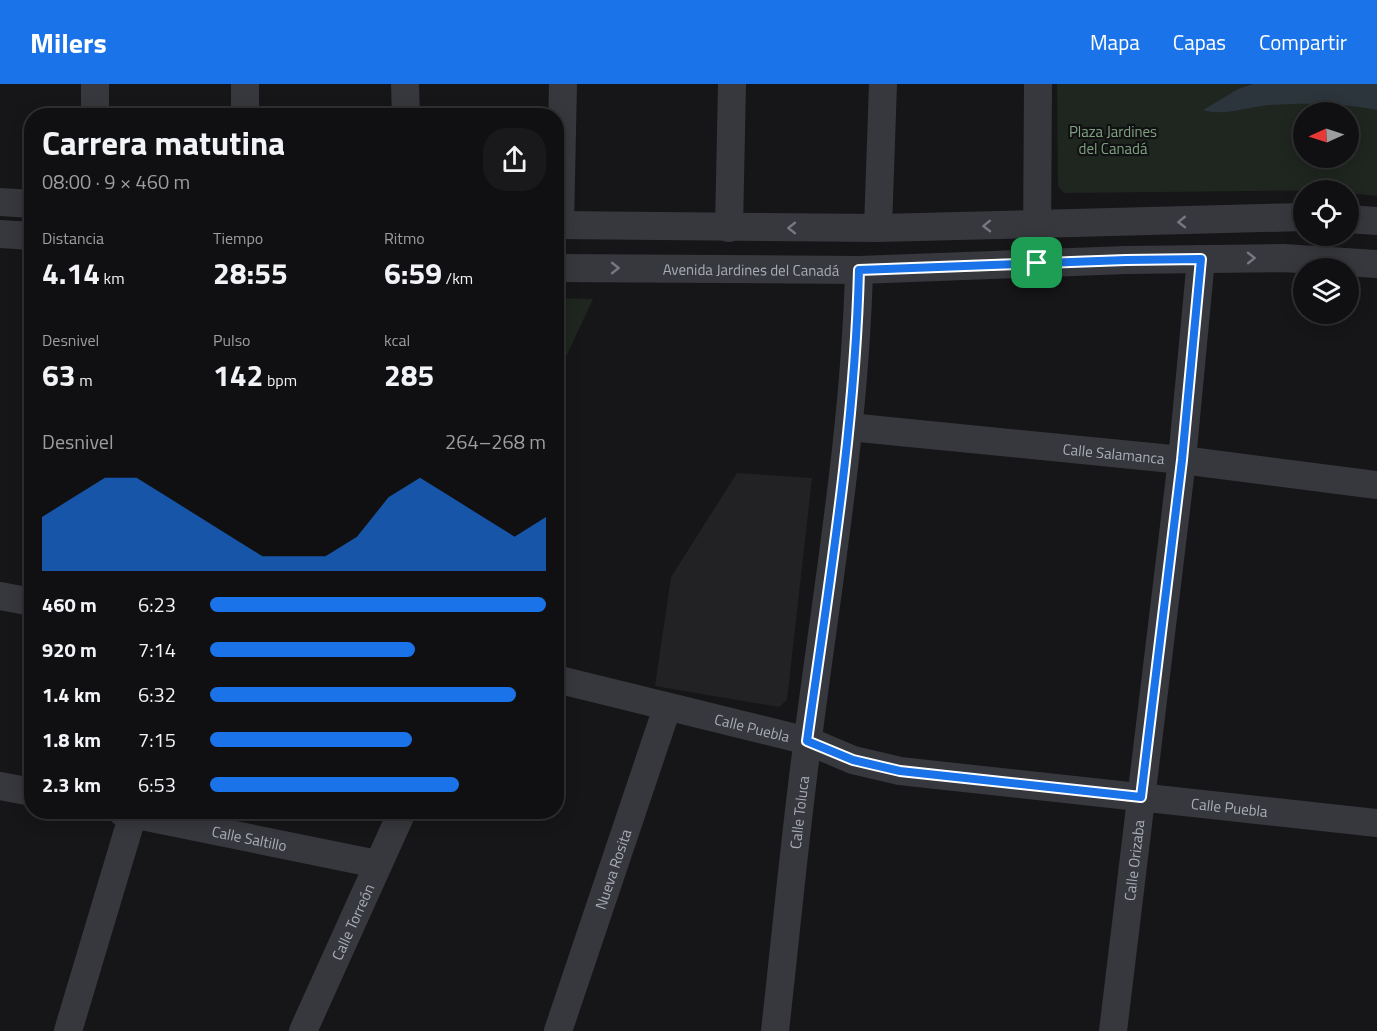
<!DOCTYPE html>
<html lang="es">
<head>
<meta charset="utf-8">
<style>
	:root { --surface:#101012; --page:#19191b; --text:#f1f3f6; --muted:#9c9d9f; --line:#303032; --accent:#1a73e8 }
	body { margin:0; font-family:"Titillium Web",sans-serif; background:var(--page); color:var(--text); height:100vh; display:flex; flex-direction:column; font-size:22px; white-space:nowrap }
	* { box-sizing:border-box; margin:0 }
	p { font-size:20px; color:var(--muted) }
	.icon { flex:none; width:33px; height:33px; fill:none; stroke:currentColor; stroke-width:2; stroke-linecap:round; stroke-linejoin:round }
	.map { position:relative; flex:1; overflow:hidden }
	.side { position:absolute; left:24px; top:24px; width:540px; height:711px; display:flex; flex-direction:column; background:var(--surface); border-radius:24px; box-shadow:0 3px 15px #0003,0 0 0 2px var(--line) }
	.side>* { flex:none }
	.needle { width:39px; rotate:267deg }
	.controls { position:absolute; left:1293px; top:18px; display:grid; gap:12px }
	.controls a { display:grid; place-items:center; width:66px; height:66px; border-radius:50%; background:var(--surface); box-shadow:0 3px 15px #0003,0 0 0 2px var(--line); font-size:30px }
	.pin { position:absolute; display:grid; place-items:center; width:51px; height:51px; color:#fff; margin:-26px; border-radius:12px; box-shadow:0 3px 9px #0006 }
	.round { display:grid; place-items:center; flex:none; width:63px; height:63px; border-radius:24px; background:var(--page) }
	.headline { display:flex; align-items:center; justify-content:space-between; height:102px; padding:0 18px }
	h1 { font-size:33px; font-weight:700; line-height:45px }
	.figures { display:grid; grid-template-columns:repeat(3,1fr); gap:9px; height:102px; padding:6px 18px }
	.figures div { display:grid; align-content:center }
	.figures b { font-size:30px; font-weight:700 }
	.figures small { font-size:16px; font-weight:400 }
	.figures p { font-size:16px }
	.chart { height:168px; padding:12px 18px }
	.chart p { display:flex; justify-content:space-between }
	.chart svg { width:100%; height:108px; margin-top:6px; fill:var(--accent); opacity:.7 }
	ul { padding:0 18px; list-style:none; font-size:20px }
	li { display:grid; grid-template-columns:96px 72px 1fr; align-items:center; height:45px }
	li i { height:15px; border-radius:8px; background:var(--accent) }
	header { display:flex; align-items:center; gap:36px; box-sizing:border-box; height:84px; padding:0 30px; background:var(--accent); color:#fff }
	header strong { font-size:28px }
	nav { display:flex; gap:33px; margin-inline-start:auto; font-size:21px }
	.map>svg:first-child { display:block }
</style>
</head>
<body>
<header>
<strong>Milers</strong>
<nav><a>Mapa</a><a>Capas</a><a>Compartir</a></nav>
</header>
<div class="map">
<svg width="1377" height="947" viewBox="0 0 1377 947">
	<rect width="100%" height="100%" fill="#161618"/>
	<path fill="#222225" d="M 737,389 L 812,394 L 787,616 L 779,623 L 655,602 L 671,493 Z"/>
	<path fill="#1e261f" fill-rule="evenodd" d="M 1057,0 L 1377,0 L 1377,112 L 1349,109 L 1348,106 L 1064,109 L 1058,102 ZM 1304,28 L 1348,28 L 1348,74 L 1304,74 Z
		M 557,214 L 593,215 L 557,292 L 556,214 Z"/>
	<path fill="#2c353c" d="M 1253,0 L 1377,0 L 1377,26 C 1340,19 1309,19 1271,21 C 1250,22 1223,33 1203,26 L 1238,5 Z"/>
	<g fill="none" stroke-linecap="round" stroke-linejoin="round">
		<g stroke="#37383d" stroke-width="28">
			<path d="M 95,0 L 95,32"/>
			<path d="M 245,0 L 245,32"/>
			<path d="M 405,0 L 406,32"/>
			<path d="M 0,118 L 32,120"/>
			<path d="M 1348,135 L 1377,137"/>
			<path d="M 556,141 L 878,144 L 1304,133"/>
			<path d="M 560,141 L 563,0"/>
			<path d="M 729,144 L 732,0"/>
			<path d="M 878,144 L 883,0"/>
			<path d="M 0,150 L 32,152"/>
			<path d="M 1037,159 L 1038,0"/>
			<path id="s1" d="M 556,184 L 859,186 L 1126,176 L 1283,174 L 1377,180"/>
			<path id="s2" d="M 849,343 L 1182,376 L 1377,401"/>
			<path d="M 0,512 L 32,518"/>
			<path id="s3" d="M 556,595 L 808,657 L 853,676 L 900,687 L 1377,739"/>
			<path d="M 0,702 L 32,708"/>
			<path id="s4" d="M 122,728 L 377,780"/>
			<path d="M 68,947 L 133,730"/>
			<path id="s5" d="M 303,947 L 402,728"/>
			<path id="s6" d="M 558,947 L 667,624"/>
			<path id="s7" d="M 775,947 C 786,849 795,751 808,654 C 828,498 855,343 859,186"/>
			<path id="s8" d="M 1113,947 L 1182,376 L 1201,175"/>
		</g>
	</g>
	<defs><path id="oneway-chevron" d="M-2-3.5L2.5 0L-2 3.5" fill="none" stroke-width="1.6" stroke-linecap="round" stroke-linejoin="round" transform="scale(1.5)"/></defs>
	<g stroke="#757881">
		<use href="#oneway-chevron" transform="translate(1182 138) rotate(179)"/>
		<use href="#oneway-chevron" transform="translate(987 142) rotate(179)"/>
		<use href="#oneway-chevron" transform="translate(792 144) rotate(180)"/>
		<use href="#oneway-chevron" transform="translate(1251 174) rotate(-1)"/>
		<use href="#oneway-chevron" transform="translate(615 184)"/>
	</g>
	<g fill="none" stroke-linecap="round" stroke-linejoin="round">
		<defs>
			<path id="route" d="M 1201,175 L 1182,376 L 1141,713 L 900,687 L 853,676 L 807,657 C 829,500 855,344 859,186 L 1126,176 Z"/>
		</defs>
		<use href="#route" stroke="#fff" stroke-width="12"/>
		<use href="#route" stroke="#1a73e8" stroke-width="8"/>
	</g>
	<g text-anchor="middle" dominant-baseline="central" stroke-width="4.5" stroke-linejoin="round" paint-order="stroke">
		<g font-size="15" fill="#7fa381" stroke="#111113">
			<text x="1113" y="47">Plaza Jardines<tspan x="1113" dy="17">del Canadá</tspan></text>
		</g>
		<g font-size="15" fill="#a8adb8" stroke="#111113">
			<text stroke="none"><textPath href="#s1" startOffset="195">Avenida Jardines del Canadá</textPath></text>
			<text stroke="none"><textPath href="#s2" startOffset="266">Calle Salamanca</textPath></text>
			<text stroke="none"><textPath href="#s3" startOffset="202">Calle Puebla</textPath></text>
			<text stroke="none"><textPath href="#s3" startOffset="688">Calle Puebla</textPath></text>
			<text stroke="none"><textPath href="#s7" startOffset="220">Calle Toluca</textPath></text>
			<text stroke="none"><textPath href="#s4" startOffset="130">Calle Saltillo</textPath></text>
			<text stroke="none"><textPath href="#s8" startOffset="172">Calle Orizaba</textPath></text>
			<text stroke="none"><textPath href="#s6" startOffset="171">Nueva Rosita</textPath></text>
			<text stroke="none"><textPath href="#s5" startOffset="120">Calle Torreón</textPath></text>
		</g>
	</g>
</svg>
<div class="controls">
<a><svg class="needle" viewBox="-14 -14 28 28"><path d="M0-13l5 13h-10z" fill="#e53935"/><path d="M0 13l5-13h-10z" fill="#9c9d9f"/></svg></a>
<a><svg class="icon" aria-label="locate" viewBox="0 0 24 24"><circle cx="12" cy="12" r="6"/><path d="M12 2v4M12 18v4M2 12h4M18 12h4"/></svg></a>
<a><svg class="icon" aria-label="layers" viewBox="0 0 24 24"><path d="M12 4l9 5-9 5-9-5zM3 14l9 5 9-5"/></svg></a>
</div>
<div class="pin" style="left:1037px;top:179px;background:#1e9e55"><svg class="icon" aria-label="arrive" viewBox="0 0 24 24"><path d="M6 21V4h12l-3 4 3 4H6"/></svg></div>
<section class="side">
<div class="headline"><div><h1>Carrera matutina</h1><p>08:00 · 9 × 460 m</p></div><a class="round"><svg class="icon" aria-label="share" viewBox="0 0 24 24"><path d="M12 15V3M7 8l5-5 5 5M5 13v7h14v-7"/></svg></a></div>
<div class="figures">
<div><p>Distancia</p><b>4.14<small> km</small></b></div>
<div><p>Tiempo</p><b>28:55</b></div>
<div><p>Ritmo</p><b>6:59<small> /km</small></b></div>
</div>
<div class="figures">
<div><p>Desnivel</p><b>63<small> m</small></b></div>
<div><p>Pulso</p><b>142<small> bpm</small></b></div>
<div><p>kcal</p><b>285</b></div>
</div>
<div class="chart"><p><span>Desnivel</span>264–268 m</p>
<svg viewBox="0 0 160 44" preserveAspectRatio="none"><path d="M0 44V22L10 14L20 6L30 6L40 14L50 22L60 30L70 38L80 38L90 38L100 30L110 14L120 6L130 14L140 22L150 30L160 22V44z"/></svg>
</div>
<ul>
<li><b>460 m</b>6:23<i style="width:100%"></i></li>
<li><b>920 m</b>7:14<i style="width:61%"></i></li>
<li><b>1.4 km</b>6:32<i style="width:91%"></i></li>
<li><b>1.8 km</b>7:15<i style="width:60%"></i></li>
<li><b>2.3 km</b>6:53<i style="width:74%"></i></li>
</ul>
</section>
</div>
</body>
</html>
